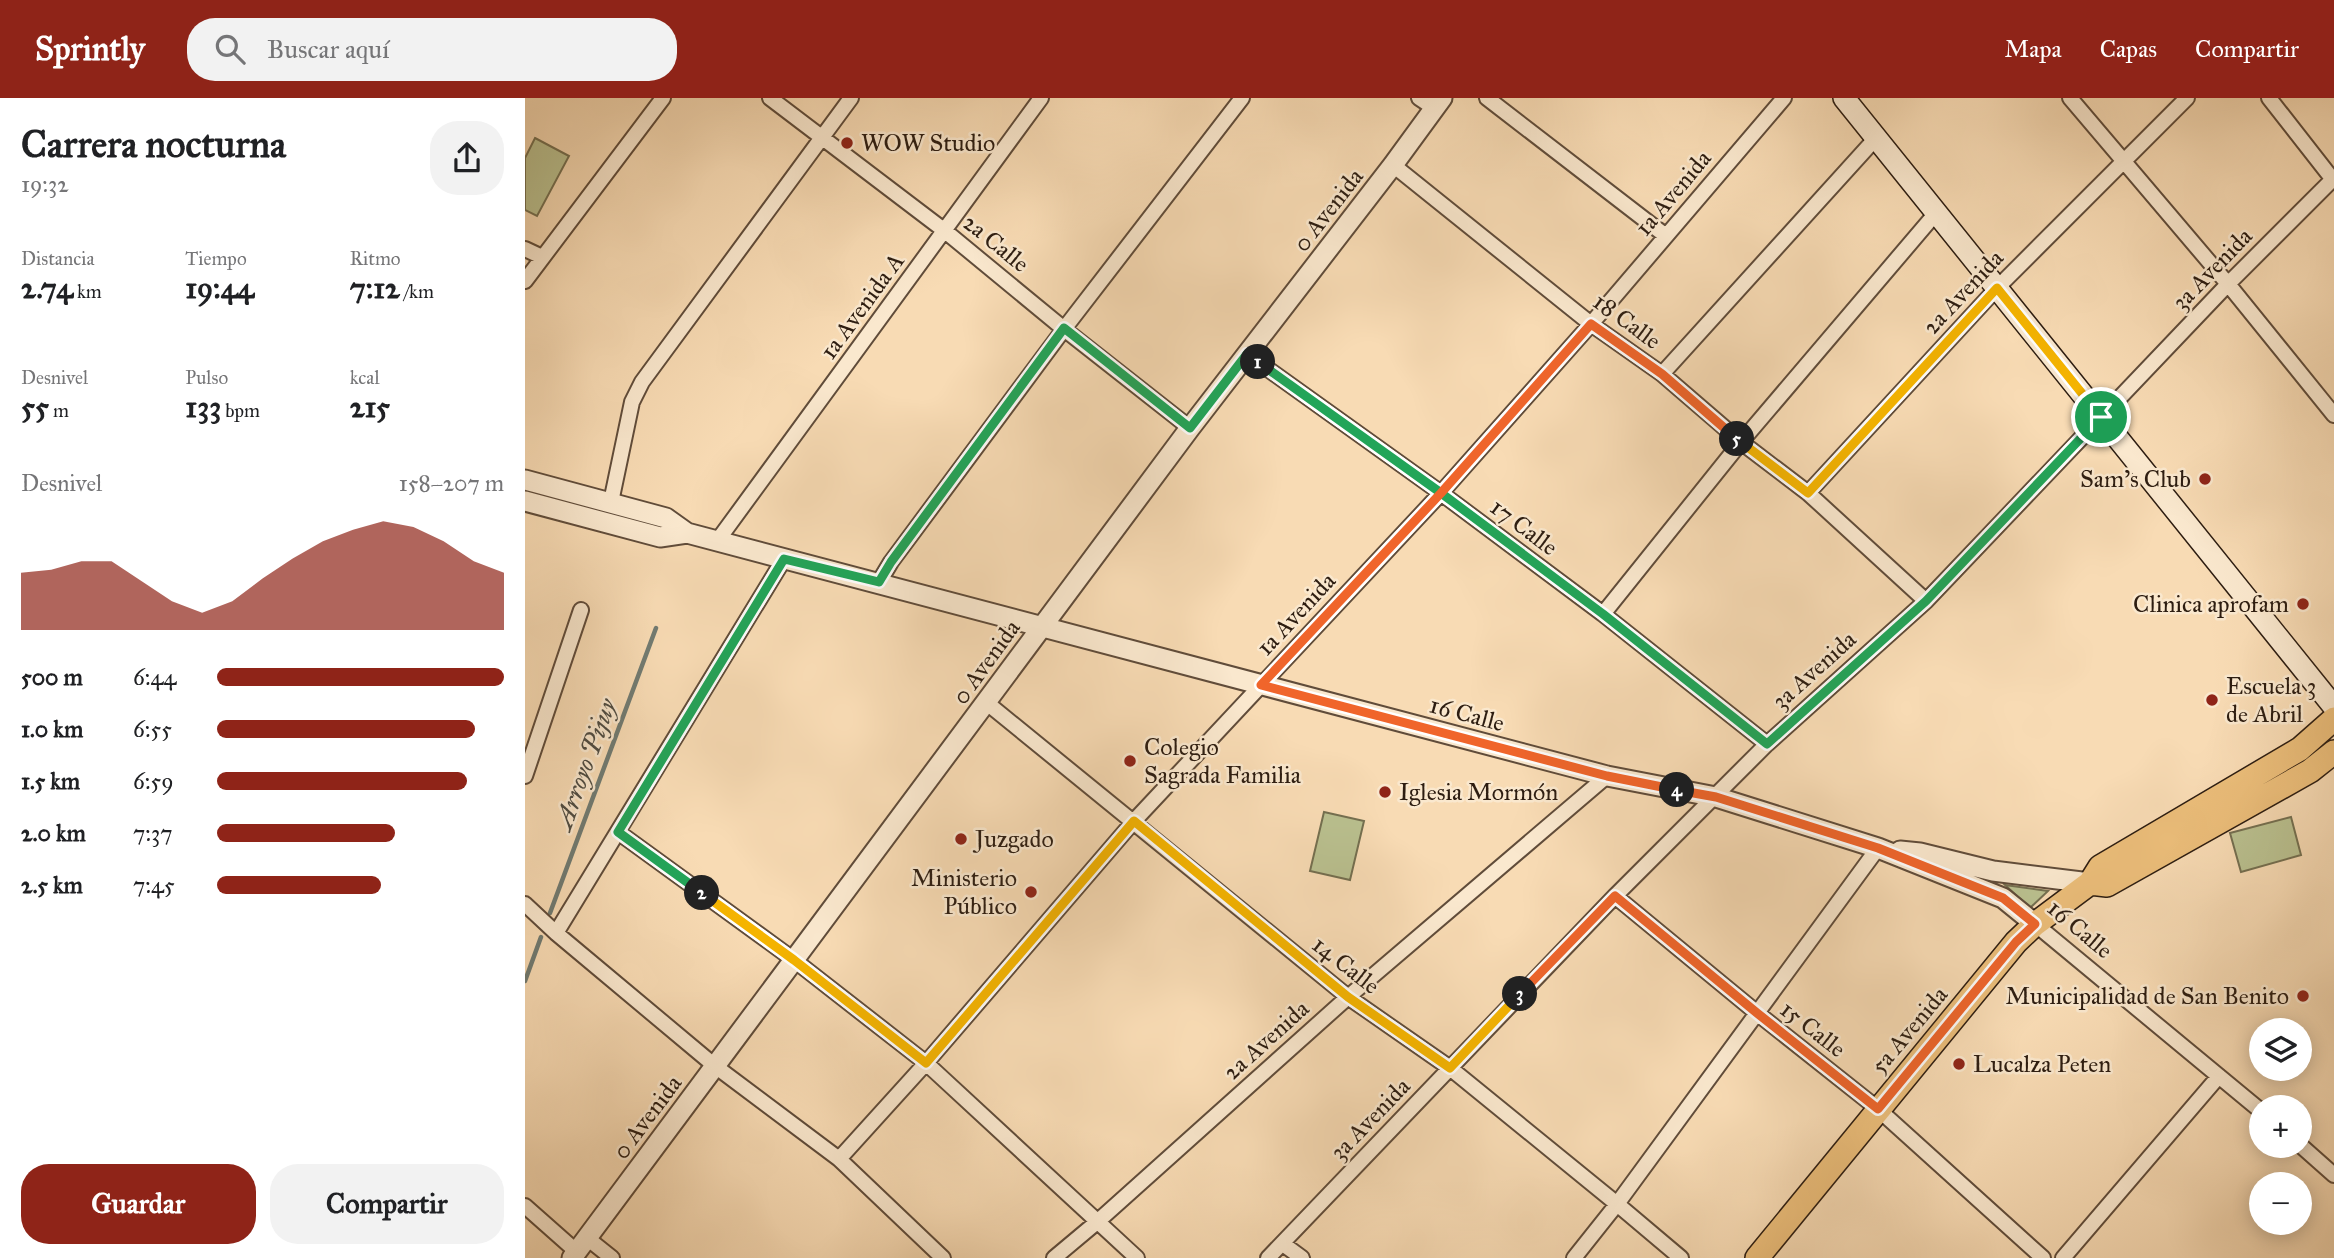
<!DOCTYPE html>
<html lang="es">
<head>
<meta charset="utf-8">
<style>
	:root { --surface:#fff; --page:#f2f2f2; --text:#202124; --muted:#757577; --accent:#8f2418 }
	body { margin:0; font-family:"IM FELL Great Primer",serif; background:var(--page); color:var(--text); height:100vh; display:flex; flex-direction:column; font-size:26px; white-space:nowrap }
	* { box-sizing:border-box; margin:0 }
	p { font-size:23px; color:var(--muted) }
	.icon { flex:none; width:38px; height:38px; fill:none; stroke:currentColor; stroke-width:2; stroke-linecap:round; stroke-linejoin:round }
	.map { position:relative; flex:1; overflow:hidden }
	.details { display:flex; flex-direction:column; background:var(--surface); width:525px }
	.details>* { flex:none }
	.controls { position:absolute; left:1724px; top:920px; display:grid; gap:14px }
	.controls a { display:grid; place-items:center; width:63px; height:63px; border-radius:50%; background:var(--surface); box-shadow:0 4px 18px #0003; font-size:35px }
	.pin { position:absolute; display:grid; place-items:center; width:60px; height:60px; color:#fff; margin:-30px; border:4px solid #fff; border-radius:50%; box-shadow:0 2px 7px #0007 }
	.km { position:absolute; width:35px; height:35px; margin:-18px; border-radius:50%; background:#222; color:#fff; font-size:19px; line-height:35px; text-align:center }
	.round { display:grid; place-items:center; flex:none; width:74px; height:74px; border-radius:28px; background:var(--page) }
	.overview { display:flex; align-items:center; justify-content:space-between; height:119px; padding:0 21px }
	h1 { font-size:38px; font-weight:700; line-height:52px }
	.figures { display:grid; grid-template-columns:repeat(3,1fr); gap:10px; height:119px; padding:7px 21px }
	.figures div { display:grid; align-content:center }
	.figures b { font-size:30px; font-weight:700 }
	.figures small { font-size:19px; font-weight:400 }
	.figures p { font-size:19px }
	.chart { height:196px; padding:14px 21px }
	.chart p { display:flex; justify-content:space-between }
	.chart svg { width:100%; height:126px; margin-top:7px; fill:var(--accent); opacity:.7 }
	.action { display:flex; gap:14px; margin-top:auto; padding:14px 21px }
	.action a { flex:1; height:80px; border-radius:28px; background:var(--accent); color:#fff; font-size:28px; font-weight:700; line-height:80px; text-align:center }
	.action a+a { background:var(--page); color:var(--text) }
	ul { padding:0 21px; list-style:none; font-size:23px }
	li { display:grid; grid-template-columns:112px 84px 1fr; align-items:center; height:52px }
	li i { height:18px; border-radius:9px; background:var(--accent) }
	header { display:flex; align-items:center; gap:42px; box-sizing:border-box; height:98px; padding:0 35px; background:var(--accent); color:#fff }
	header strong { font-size:33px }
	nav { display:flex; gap:38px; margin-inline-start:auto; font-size:24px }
	.search { width:490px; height:63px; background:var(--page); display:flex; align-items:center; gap:18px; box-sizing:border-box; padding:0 24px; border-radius:28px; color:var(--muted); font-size:26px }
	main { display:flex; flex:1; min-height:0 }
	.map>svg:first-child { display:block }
</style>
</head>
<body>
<header>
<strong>Sprintly</strong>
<div class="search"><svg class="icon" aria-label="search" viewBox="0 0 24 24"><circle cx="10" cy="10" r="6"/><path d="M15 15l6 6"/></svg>Buscar aquí</div>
<nav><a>Mapa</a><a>Capas</a><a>Compartir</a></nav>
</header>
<main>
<section class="details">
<div class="overview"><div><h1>Carrera nocturna</h1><p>19:32</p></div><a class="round"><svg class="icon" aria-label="share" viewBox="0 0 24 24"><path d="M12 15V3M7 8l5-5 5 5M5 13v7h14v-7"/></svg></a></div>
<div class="figures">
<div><p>Distancia</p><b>2.74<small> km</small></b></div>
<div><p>Tiempo</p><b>19:44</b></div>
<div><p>Ritmo</p><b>7:12<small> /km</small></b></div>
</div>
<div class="figures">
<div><p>Desnivel</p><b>55<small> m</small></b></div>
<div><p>Pulso</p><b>133<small> bpm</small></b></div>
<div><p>kcal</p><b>215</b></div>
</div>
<div class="chart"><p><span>Desnivel</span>158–207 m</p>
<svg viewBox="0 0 160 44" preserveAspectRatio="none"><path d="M0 44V24L10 23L20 20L30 20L40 27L50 34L60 38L70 34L80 26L90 19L100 13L110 9L120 6L130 8L140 13L150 20L160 24V44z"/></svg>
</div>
<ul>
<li><b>500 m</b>6:44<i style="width:100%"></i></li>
<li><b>1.0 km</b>6:55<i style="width:90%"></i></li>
<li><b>1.5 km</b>6:59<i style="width:87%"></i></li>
<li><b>2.0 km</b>7:37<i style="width:62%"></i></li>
<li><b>2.5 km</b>7:45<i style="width:57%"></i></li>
</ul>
<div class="action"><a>Guardar</a><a>Compartir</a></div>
</section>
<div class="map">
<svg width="1809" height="1160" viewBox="0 0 1809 1160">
	<rect width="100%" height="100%" fill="#f8dbb4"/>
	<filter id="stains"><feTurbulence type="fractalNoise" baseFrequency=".00286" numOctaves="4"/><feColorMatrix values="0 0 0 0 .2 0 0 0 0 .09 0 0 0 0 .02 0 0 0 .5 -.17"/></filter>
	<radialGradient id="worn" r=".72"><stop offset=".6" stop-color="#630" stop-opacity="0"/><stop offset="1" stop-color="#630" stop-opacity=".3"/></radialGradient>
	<path fill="#bac190" stroke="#746f50" stroke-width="2" d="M 10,40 L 44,58 L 12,118 L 0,112 L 0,60 Z
		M 799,714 L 839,723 L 825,782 L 785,773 Z
		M 1766,719 L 1776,757 L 1716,774 L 1705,735 Z
		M 1480,787 L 1523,793 L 1505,810 Z"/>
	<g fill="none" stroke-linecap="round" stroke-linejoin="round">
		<path stroke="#717b72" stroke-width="4.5" d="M 25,815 L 131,530
			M 0,883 L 16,839"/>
		<defs>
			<path id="minor" d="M 245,0 L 420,133 L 539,231 L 665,330
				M 894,0 L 909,10
				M 962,0 L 1141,138
				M 1545,0 L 1703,186 L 1809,317
				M 1744,0 L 1809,83
				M 868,67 L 1066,226 L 1137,276 L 1216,344 L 1283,395 L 1401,503
				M 0,151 L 17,159
				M 0,183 L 138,0
				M 722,256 L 916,395 L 1078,516 L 1242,646
				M 1137,276 L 1351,40
				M 1283,395 L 1472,190 L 1662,0
				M 86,404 L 107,304 L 117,284 L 326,0
				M 193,442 L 516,0
				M 354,484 L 366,464 L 539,231 L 717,0
				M 1078,516 L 1216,344 L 1411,115
				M 462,605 L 823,899 L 925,970 L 1092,1106 L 1156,1160
				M 0,678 L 56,512
				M 93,734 L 269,862 L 401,965 L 612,1160
				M 1090,798 L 1232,915 L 1353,1011 L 1518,1160
				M 0,806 L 31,835 L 190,968 L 314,1061 L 418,1160
				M 1510,826 L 1736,1013
				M 31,835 L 259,461
				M 1774,1046 L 1809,1077
				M 314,1061 L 401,965 L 609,723 L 916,395 L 1066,226 L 1259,0
				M 0,1108 L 52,1154
				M 62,1140 L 87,1160
				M 758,1146 L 777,1160
				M 529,1160 L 572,1124 L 823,899 L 1082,678
				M 743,1160 L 1090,798 L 1242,646 L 1401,503 L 1703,186 L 1809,80
				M 1049,1160 L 1092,1106 L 1353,750
				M 1538,1160 L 1694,978"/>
			<path id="tertiary" d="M 0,382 L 141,420 L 162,435 L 1082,678 L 1191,699 L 1353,750 L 1478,800 L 1510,826
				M 0,403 L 135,439 L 162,435
				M 1375,753 L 1395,755 L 1468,773 L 1565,785
				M 47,1160 L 665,330 L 868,67 L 917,0"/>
			<path id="secondary" d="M 1319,0 L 1809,609"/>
			<path id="primary" d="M 1565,785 L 1582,787 L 1785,673 L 1809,654
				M 1232,1160 L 1491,844 L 1510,826 L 1565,785 L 1575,769 L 1775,651 L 1809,621"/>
		</defs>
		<use href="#minor" stroke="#604c3a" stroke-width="18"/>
		<use href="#tertiary" stroke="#604c3a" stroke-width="23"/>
		<use href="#secondary" stroke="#2d1d11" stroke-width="24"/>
		<use href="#primary" stroke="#2d1d11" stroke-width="26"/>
		<use href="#minor" stroke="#fae8ce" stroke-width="14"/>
		<use href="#tertiary" stroke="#fae8ce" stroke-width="19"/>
		<use href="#secondary" stroke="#fae8ce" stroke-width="21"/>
		<use href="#primary" stroke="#ecbe7a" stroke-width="23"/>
	</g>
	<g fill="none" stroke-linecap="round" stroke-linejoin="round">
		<defs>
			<path id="split-1" d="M 733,264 L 916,395 L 1078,516 L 1242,646 L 1401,503 L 1576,319"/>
			<path id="split-2" d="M 177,795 L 93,734 L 259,461 L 354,484 L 366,464 L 539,230 L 665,330 L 722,256 L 733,264"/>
			<path id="split-3" d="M 177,795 L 269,862 L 401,965 L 609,723 L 823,899 L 925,970 L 995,896"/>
			<path id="split-4" d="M 995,896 L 1090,798 L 1232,915 L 1353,1011 L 1491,844 L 1510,826 L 1478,800 L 1353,750 L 1191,699 L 1152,692"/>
			<path id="split-5" d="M 1152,692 L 1082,678 L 736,587 L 916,395 L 1066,226 L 1137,276 L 1212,341"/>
			<path id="split-6" d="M 1212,341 L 1283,395 L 1472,190 L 1576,319"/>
		</defs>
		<use href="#split-1" stroke="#fff" stroke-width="14"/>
		<use href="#split-2" stroke="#fff" stroke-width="14"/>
		<use href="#split-3" stroke="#fff" stroke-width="14"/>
		<use href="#split-4" stroke="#fff" stroke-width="14"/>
		<use href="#split-5" stroke="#fff" stroke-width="14"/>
		<use href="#split-6" stroke="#fff" stroke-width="14"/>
		<use href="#split-1" stroke="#22a559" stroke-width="9"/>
		<use href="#split-2" stroke="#22a559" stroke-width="9"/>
		<use href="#split-3" stroke="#f5b400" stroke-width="9"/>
		<use href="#split-4" stroke="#f0652b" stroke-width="9"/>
		<use href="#split-5" stroke="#f0652b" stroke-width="9"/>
		<use href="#split-6" stroke="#f5b400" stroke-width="9"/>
	</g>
	<g fill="#8f2418" stroke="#fae8ce" stroke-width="2.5">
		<circle cx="322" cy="45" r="7"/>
		<circle cx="1680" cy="381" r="7"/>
		<circle cx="1778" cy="506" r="7"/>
		<circle cx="1687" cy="602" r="7"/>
		<circle cx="605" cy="663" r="7"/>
		<circle cx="860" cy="694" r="7"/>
		<circle cx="436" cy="741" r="7"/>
		<circle cx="506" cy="794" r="7"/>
		<circle cx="1778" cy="898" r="7"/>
		<circle cx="1434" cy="966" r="7"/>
	</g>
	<g text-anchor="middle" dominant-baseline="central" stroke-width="5" stroke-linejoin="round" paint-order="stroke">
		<g font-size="24" fill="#2d1d11" stroke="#fae8ce" text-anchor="start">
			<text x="336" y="45">WOW Studio</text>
			<text x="1666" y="381" text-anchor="end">Sam's Club</text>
			<text x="1764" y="506" text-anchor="end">Clinica aprofam</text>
			<text x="1701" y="588">Escuela 3<tspan x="1701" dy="28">de Abril</tspan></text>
			<text x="619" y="649">Colegio<tspan x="619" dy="28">Sagrada Familia</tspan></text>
			<text x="874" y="694">Iglesia Mormón</text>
			<text x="450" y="741">Juzgado</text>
			<text x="492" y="780" text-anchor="end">Ministerio<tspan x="492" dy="28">Público</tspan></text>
			<text x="1764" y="898" text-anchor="end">Municipalidad de San Benito</text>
			<text x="1448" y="966">Lucalza Peten</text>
		</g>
		<g font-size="24" fill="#2d1d11" stroke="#fae8ce">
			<text transform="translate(1148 95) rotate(-50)">1a Avenida</text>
			<text transform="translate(803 112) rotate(-52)">0 Avenida</text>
			<text transform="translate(471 145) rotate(39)">2a Calle</text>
			<text transform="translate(1687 171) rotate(-46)">3a Avenida</text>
			<text transform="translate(1438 194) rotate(-47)">2a Avenida</text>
			<text transform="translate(337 208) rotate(-54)">1a Avenida A</text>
			<text transform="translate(1102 223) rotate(36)">18 Calle</text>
			<text transform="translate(999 429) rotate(37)">17 Calle</text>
			<text transform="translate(771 516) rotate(-47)">1a Avenida</text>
			<text transform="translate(461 564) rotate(-54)">0 Avenida</text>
			<text transform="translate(1289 572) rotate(-42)">3a Avenida</text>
			<text transform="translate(942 616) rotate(15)">16 Calle</text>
			<text transform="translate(1555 831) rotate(40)">16 Calle</text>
			<text transform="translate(821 867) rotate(38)">14 Calle</text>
			<text transform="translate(1288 931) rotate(38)">15 Calle</text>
			<text transform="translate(1384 932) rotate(-50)">5a Avenida</text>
			<text transform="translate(741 942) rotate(-42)">2a Avenida</text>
			<text transform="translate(122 1019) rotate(-53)">0 Avenida</text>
			<text transform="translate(845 1021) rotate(-46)">3a Avenida</text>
		</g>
		<g font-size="26" font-style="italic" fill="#4f4c42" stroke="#fae8ce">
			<text transform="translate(60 666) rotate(-70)">Arroyo Pijuy</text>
		</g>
	</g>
	<rect width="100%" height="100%" filter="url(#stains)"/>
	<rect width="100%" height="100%" fill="url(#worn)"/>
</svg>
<div class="controls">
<a><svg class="icon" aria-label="layers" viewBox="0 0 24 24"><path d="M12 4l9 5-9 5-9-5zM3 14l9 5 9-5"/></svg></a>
<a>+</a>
<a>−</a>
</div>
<div class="pin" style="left:1576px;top:319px;background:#1e9e55"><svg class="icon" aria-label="arrive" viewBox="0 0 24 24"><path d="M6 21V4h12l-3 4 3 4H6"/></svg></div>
<b class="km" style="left:733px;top:264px">1</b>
<b class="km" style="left:177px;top:795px">2</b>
<b class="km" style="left:995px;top:896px">3</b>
<b class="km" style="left:1152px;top:692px">4</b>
<b class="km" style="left:1212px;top:341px">5</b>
</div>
</main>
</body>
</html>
